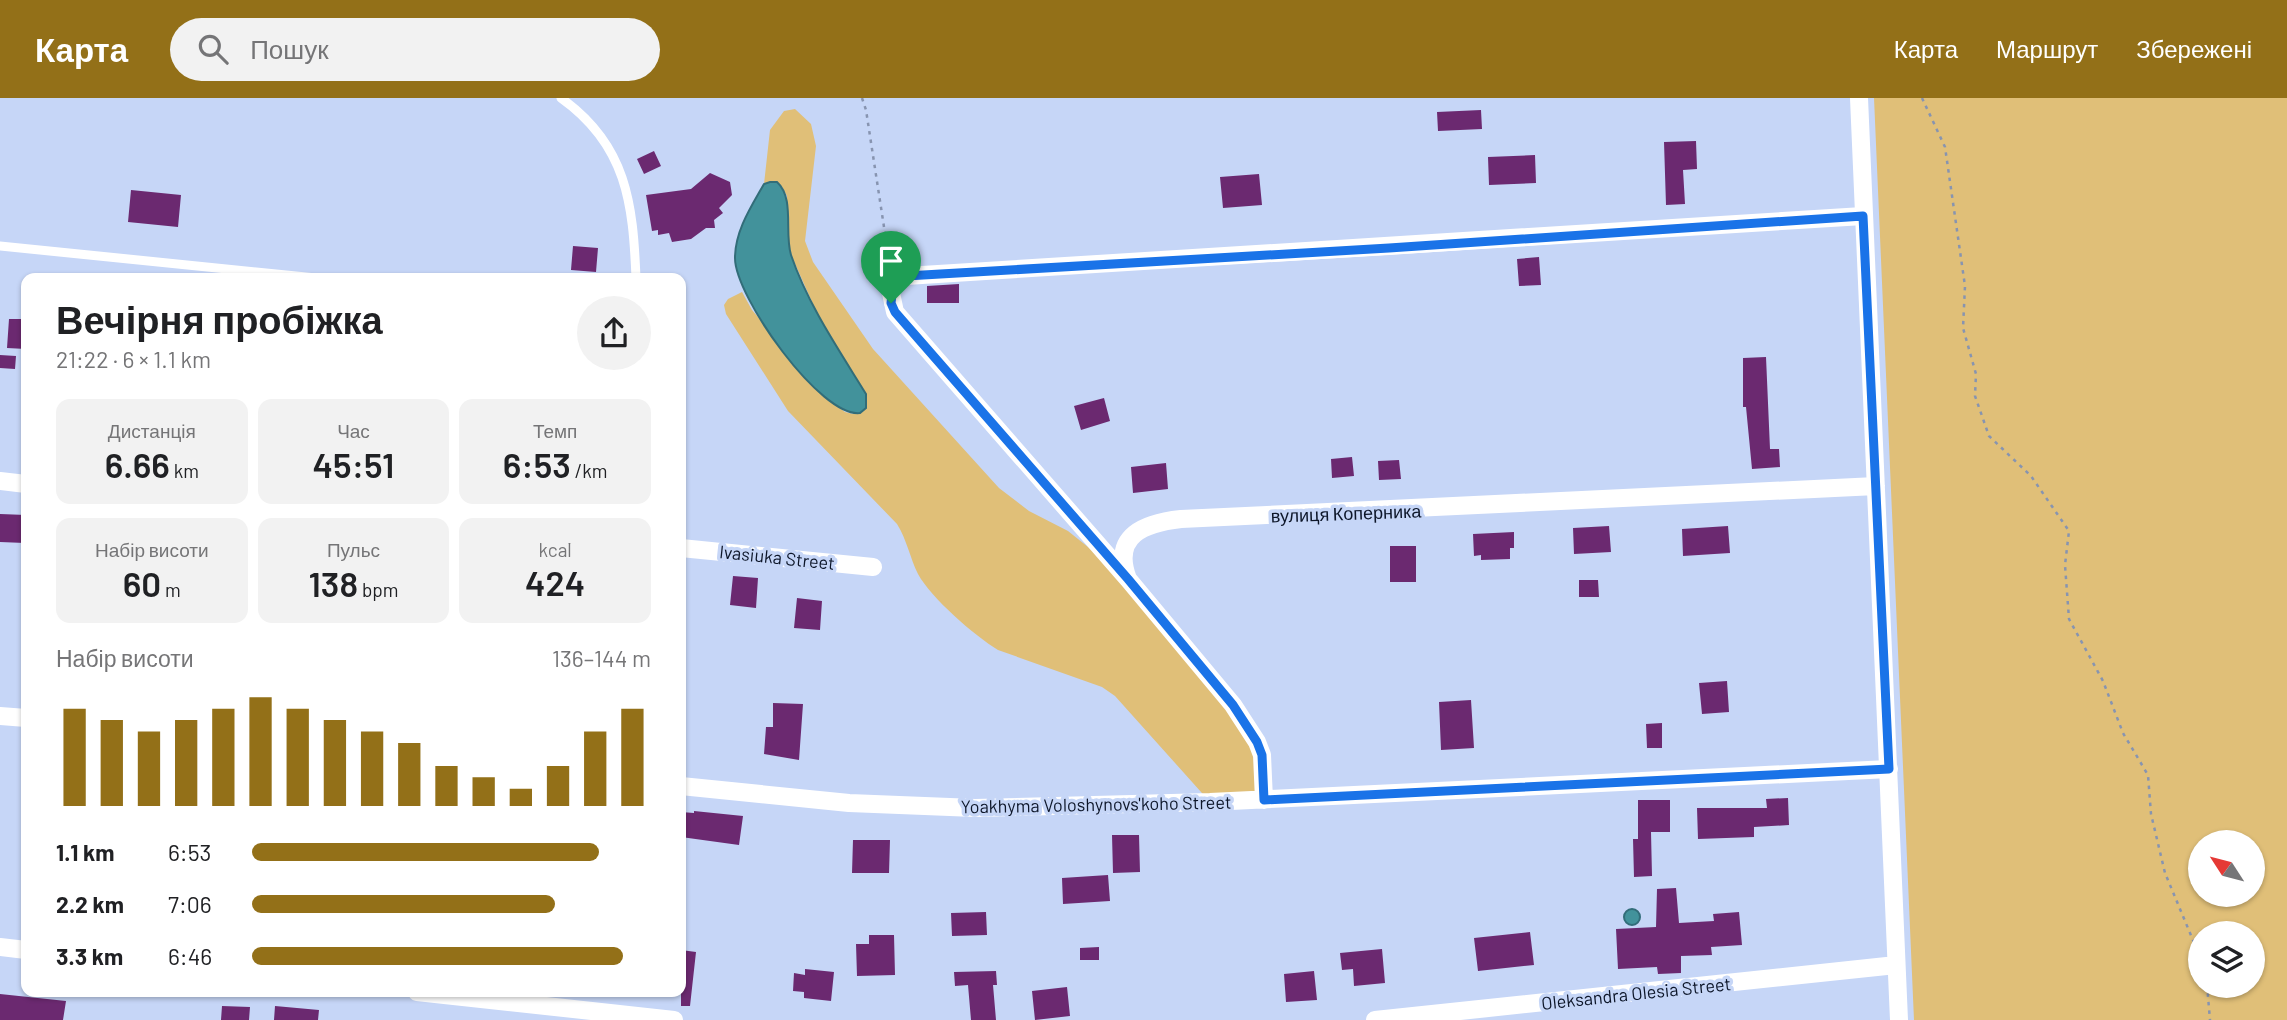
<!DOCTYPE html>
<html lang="uk">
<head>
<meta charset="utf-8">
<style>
	:root { --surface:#fff; --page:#f2f2f2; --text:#202124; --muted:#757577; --accent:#937018 }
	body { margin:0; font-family:Barlow,sans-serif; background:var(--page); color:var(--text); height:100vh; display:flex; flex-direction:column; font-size:26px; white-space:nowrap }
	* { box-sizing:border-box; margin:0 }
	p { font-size:23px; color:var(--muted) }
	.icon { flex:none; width:38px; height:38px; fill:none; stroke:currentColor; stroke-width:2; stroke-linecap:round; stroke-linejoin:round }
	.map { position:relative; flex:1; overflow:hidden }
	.details { position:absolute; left:21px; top:175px; width:665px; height:724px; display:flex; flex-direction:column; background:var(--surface); border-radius:14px; box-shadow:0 2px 5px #0004 }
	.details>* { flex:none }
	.needle { width:46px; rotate:306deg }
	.buttons { position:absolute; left:2188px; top:732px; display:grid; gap:14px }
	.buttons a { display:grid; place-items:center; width:77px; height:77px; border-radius:50%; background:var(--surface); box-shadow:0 2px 5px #0004; font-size:35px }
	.pin { position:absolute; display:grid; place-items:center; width:60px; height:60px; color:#fff; margin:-72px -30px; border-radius:50% 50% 50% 0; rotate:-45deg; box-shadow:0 0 7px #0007 }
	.pin .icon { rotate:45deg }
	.round { display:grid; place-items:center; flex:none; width:74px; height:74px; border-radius:37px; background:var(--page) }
	.headline { display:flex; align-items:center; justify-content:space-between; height:119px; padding:0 35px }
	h1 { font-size:38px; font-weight:600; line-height:52px }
	.stats { display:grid; grid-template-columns:repeat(3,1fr); gap:10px; height:119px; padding:7px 35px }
	.stats div { display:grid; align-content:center; border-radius:14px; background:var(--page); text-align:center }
	.stats b { font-size:35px; font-weight:600 }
	.stats small { font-size:19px; font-weight:400 }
	.stats p { font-size:19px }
	.chart { height:196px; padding:14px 35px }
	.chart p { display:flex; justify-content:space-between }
	.chart svg { width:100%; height:126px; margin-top:7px; stroke:var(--accent); stroke-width:6 }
	ul { padding:0 35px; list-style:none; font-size:23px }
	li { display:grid; grid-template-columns:112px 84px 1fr; align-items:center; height:52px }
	li i { height:18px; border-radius:9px; background:var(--accent) }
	header { display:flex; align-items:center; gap:42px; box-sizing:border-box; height:98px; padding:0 35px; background:var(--accent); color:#fff }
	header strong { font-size:33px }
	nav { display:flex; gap:38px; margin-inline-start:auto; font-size:24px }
	.search { width:490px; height:63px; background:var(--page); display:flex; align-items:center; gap:18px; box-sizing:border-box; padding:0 24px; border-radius:38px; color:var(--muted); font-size:26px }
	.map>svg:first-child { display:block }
</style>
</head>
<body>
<header>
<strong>Карта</strong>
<div class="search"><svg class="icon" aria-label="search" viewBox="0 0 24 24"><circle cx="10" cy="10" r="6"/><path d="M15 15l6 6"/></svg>Пошук</div>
<nav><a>Карта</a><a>Маршрут</a><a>Збережені</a></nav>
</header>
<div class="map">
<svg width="2287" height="922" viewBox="0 0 2287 922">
	<rect width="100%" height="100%" fill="#c6d6f7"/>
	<path fill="#e0bf78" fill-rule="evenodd" d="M 1874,0 L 2287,0 L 2287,922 L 1914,922 ZM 2200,744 L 2252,744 L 2252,796 L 2200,796 ZM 2200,835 L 2252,835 L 2252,887 L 2200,887 Z
		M 795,11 L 811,26 L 816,48 L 805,143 L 813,164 L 873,251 L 999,390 L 1029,413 L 1068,433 L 1128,481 L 1257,644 L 1264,702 L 1210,704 L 1115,598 L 1102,589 L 998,552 C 975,538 931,500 918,476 C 910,460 907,442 897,426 L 788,313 L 726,216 L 724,207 L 728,201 L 742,194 L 752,212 L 829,302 L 845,314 L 853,316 L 816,213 L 792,159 L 787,140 L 787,98 L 782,89 L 770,84 L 764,86 L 770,32 L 784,13 Z"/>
	<path fill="#42929b" stroke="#326d79" stroke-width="2" d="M 770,84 L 777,84 C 795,100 784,135 791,157 C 808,207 839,252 866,296 L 866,310 L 860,315 C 821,320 735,199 735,160 C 735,133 751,109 764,86 Z
		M1624 819a8 8 0 1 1 16 0a8 8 0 1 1-16 0Z"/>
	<path fill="#6b2970" d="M 1481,12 L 1482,31 L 1438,33 L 1437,14 Z
		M 1696,43 L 1697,71 L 1683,72 L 1685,106 L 1666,107 L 1664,44 Z
		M 654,53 L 661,68 L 644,76 L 637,61 Z
		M 1535,57 L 1536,85 L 1489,87 L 1488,59 Z
		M 710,75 L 730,84 L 732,97 L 719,110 L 723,115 L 714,122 L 715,130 L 706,130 L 691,141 L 672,144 L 669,135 L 658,137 L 658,132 L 652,133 L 646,97 L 691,91 Z
		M 1259,76 L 1262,107 L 1223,110 L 1220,79 Z
		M 131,92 L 181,97 L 178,129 L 128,124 Z
		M 573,148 L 598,150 L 596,174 L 571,172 Z
		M 1539,159 L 1541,187 L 1519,188 L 1517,161 Z
		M 959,186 L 959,205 L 927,205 L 927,188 Z
		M 9,221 L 26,221 L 26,251 L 7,250 Z
		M 0,257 L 16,258 L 15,271 L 0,270 Z
		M 1766,259 L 1770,351 L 1779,351 L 1780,369 L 1752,371 L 1746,309 L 1743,309 L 1743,260 Z
		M 1104,300 L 1110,323 L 1081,332 L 1074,308 Z
		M 1352,359 L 1354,378 L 1332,380 L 1331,361 Z
		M 1399,362 L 1401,381 L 1379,382 L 1378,363 Z
		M 1166,365 L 1168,391 L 1133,395 L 1131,369 Z
		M 0,416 L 26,417 L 25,445 L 0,444 Z
		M 1609,428 L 1611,454 L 1574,456 L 1573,430 Z
		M 1728,428 L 1730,455 L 1683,458 L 1682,431 Z
		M 1514,434 L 1514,450 L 1510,450 L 1510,461 L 1481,462 L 1481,457 L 1474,458 L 1473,436 Z
		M 1390,448 L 1416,448 L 1416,484 L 1390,484 Z
		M 733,478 L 758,480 L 756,510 L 730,507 Z
		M 1579,482 L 1598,482 L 1599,499 L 1579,499 Z
		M 797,500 L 822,503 L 820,532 L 794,530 Z
		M 1727,583 L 1729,614 L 1702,616 L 1699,585 Z
		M 1471,602 L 1474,650 L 1441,652 L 1439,604 Z
		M 773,605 L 803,606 L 799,662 L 764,656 L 766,629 L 773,629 Z
		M 1662,625 L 1662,650 L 1647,650 L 1646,626 Z
		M 1788,700 L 1789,727 L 1754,729 L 1754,739 L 1698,741 L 1697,710 L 1767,710 L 1766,701 Z
		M 1638,702 L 1670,702 L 1670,734 L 1651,734 L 1652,778 L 1634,779 L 1633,741 L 1638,741 Z
		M 694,713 L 743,718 L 739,747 L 681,739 L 681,714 L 694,715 Z
		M 1112,737 L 1139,737 L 1140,774 L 1113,775 Z
		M 853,742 L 890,742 L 889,775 L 852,775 Z
		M 1108,777 L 1110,803 L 1063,806 L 1062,780 Z
		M 1676,790 L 1679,825 L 1714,823 L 1713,816 L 1739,814 L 1742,847 L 1711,849 L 1712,857 L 1681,858 L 1681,875 L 1658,876 L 1657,869 L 1618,871 L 1616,831 L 1656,829 L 1657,791 Z
		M 986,814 L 987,837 L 952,838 L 951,815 Z
		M 1530,834 L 1534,867 L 1478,873 L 1474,840 Z
		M 869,837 L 894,837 L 895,877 L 857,878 L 856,846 L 869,846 Z
		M 1099,849 L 1099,862 L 1080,862 L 1080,850 Z
		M 1382,851 L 1385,885 L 1354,888 L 1353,871 L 1342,872 L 1340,855 Z
		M 681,852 L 696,854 L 690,908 L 681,908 Z
		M 805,871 L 834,874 L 831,903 L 804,900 L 804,894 L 793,893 L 794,875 L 805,877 Z
		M 996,873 L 997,887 L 993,887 L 996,922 L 971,922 L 968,887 L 955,888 L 954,874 Z
		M 1314,873 L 1317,902 L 1286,904 L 1284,876 Z
		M 1067,889 L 1070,918 L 1035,922 L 1032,893 Z
		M 0,896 L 66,903 L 63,922 L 0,922 Z
		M 222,908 L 250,909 L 249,922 L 221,922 Z
		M 275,908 L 319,912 L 318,922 L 274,922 Z"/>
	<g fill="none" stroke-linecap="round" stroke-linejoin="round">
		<path stroke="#8794b0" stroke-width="2.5" stroke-dasharray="3.5 5" stroke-linecap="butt" d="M 862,0 L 866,12 L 890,168
			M 1922,0 L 1945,49 L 1965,188 L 1963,230 L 1976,276 L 1975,298 L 1989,338 L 2031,378 L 2069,433 L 2065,467 L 2069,521 L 2103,583 L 2123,635 L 2148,677 L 2151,716 L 2165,775 L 2200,859
			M 2207,887 L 2210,922"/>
		<path stroke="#fff" stroke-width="9" d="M 561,0 C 627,47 633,106 636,180
			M 0,148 L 316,180"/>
		<path stroke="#fff" stroke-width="18" d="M 1859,0 L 1899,922
			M 0,383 L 26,386
			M 681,450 L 873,469
			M 1128,481 L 895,214 L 891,195 L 897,183 L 906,178 L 1863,118
			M 0,618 L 26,620
			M 681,688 L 849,705 L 975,710 L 1210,704 L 1889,671
			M 1264,702 L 1262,657 L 1257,644 L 1233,607 L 1128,481 C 1111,437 1145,425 1181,421 L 1876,388
			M 0,849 L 26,852
			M 417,894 L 674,922
			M 1375,922 L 1896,867"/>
	</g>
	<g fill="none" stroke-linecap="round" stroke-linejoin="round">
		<defs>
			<path id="route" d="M 1863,118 L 1889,671 L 1264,702 L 1262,657 L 1257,644 L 1233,607 L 1128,481 L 895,214 L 891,205 L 893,188 L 906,178 L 1389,150 Z"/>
		</defs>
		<use href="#route" stroke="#fff" stroke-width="14"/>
		<use href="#route" stroke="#1a73e8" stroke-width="9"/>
	</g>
	<g text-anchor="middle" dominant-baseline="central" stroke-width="7" stroke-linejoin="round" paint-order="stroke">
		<g font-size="18" fill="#0d1629" stroke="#c6d6f7">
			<text transform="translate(1346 415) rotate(-2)">вулиця Коперника</text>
			<text transform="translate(777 459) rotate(6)">Ivasiuka Street</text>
			<text transform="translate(1096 706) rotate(-1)">Yoakhyma Voloshynovs'koho Street</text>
			<text transform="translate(1636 895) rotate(-6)">Oleksandra Olesia Street</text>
		</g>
	</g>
</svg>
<div class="buttons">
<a><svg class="needle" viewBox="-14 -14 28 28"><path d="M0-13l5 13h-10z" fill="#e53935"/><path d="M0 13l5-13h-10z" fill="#757577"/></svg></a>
<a><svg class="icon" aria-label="layers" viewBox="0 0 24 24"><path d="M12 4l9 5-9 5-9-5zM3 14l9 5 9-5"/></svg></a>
</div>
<div class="pin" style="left:891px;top:205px;background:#1e9e55"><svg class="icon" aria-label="arrive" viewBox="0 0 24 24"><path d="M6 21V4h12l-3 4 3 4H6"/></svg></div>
<section class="details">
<div class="headline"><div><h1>Вечірня пробіжка</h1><p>21:22 · 6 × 1.1 km</p></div><a class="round"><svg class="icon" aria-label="share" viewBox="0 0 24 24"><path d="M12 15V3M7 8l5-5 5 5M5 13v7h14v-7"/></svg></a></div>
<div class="stats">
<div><p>Дистанція</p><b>6.66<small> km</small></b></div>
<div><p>Час</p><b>45:51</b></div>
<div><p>Темп</p><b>6:53<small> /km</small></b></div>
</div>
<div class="stats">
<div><p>Набір висоти</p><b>60<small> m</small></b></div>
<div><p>Пульс</p><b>138<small> bpm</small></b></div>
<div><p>kcal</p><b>424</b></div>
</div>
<div class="chart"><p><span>Набір висоти</span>136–144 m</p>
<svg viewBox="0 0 160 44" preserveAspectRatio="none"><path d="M5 44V10M15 44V14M25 44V18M35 44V14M45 44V10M55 44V6M65 44V10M75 44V14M85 44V18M95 44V22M105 44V30M115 44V34M125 44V38M135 44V30M145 44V18M155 44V10"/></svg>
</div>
<ul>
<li><b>1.1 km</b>6:53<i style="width:87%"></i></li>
<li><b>2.2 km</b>7:06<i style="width:76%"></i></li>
<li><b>3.3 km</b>6:46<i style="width:93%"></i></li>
</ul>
</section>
</div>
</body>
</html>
